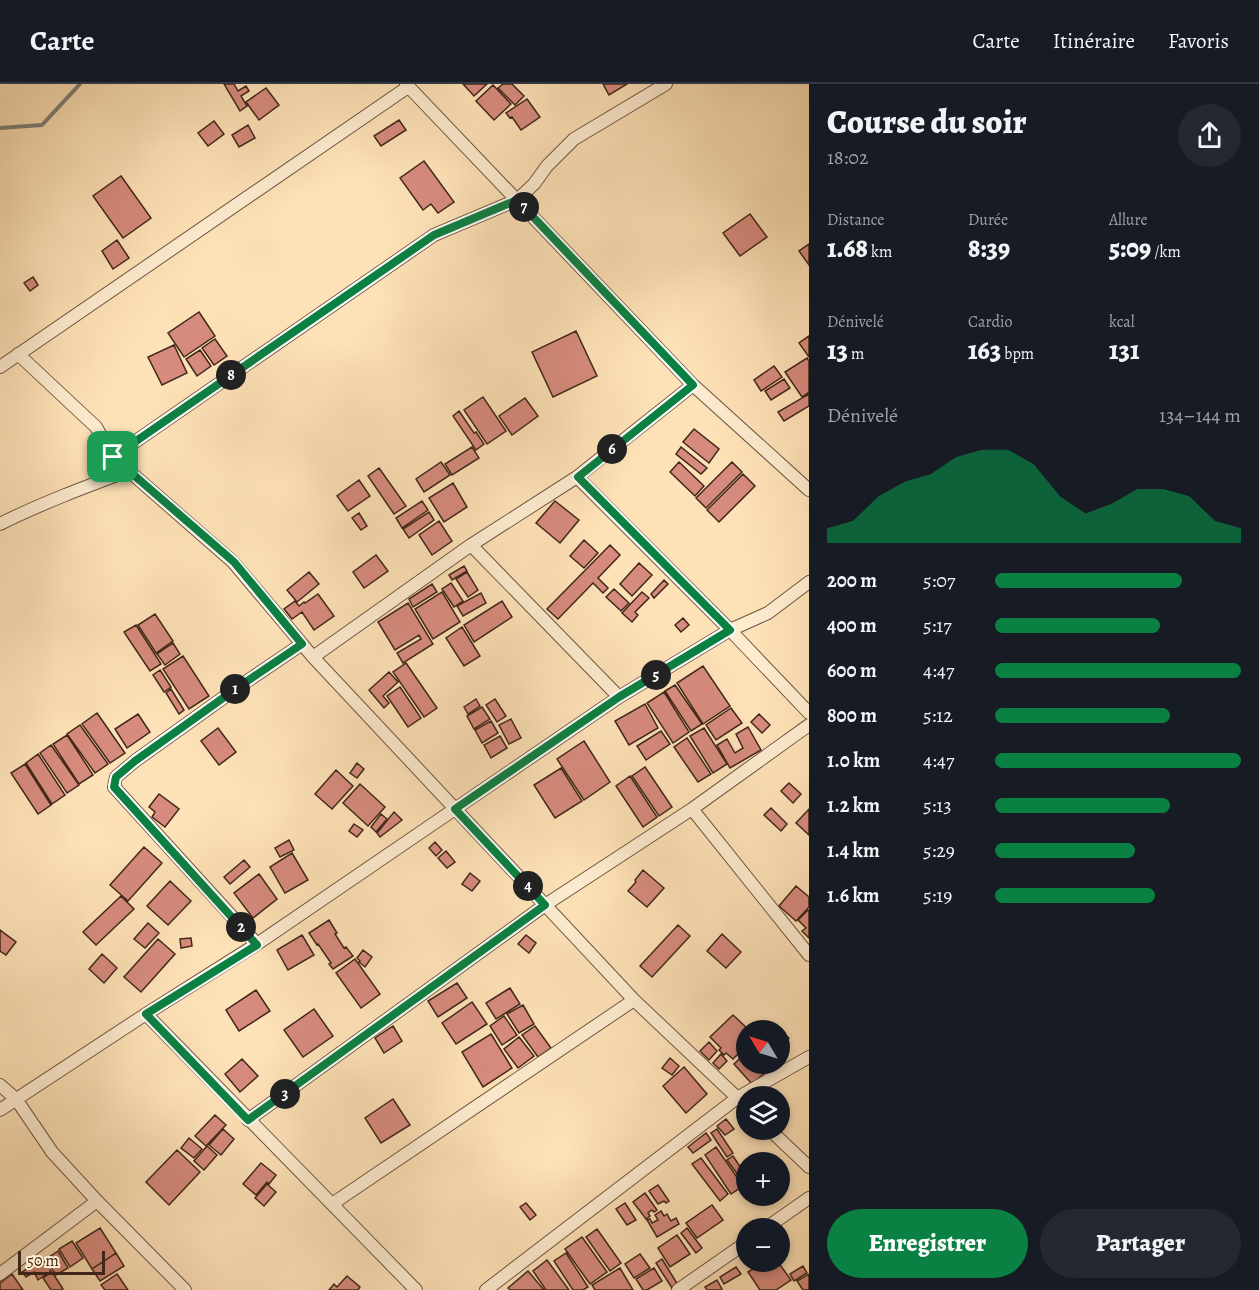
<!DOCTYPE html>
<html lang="fr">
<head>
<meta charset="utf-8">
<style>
	:root { --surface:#171b24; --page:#242831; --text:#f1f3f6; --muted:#9ea1a6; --line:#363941; --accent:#0b8043 }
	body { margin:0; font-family:Alegreya,serif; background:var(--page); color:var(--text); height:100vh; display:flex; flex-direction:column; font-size:22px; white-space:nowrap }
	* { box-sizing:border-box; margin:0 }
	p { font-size:20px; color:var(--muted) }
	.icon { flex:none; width:33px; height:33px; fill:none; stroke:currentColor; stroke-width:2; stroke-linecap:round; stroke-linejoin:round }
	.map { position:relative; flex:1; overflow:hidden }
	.drawer { display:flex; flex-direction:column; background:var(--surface); width:450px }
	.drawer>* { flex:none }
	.needle { width:39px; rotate:308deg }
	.controls { position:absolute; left:736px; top:936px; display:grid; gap:12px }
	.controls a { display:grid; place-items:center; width:54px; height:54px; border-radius:50%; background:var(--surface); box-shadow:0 3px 9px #0003; font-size:30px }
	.scale { position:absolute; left:18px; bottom:15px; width:87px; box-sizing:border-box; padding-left:6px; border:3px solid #40271a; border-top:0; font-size:16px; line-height:21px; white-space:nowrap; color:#40271a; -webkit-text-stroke:4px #feecd0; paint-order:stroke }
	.pin { position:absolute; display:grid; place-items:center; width:51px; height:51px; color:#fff; margin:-26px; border-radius:12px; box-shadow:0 3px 9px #0006 }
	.km { position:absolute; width:30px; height:30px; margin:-15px; border-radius:50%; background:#222; color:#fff; font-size:16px; line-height:30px; text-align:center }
	.round { display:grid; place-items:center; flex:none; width:63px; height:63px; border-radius:32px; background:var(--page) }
	.headline { display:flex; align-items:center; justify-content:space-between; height:102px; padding:0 18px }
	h1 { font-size:33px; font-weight:800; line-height:45px }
	.figures { display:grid; grid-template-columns:repeat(3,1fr); gap:9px; height:102px; padding:6px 18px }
	.figures div { display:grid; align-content:center }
	.figures b { font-size:26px; font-weight:800 }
	.figures small { font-size:16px; font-weight:400 }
	.figures p { font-size:16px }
	.chart { height:168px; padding:12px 18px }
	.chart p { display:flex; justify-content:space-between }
	.chart svg { width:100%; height:108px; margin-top:6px; fill:var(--accent); opacity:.7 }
	.cta { display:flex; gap:12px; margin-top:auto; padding:12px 18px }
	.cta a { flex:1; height:69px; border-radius:36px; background:var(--accent); color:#fff; font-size:24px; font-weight:800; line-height:69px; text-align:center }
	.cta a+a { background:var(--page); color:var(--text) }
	ul { padding:0 18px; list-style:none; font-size:20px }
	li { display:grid; grid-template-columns:96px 72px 1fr; align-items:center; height:45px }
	li i { height:15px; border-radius:8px; background:var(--accent) }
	header { display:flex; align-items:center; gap:36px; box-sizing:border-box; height:84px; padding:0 30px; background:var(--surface); border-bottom:2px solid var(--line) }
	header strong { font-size:28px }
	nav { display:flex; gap:33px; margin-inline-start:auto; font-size:21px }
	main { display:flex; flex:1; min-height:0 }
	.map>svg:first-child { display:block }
</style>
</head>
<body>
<header>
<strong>Carte</strong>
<nav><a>Carte</a><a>Itinéraire</a><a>Favoris</a></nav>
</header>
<main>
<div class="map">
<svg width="809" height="1206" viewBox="0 0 809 1206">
	<rect width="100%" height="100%" fill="#fee2b7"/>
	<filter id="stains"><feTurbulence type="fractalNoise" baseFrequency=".00333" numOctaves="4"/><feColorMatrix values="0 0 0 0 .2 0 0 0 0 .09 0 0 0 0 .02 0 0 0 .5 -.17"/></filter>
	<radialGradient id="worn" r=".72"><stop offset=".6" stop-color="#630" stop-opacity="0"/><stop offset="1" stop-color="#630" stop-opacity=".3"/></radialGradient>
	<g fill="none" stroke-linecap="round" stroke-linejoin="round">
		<path stroke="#7d8079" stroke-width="4" d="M 0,44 L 42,41 L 80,0"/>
	</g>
	<path fill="#d78b7e" stroke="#40271a" stroke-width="1.5" d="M 224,0 L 234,0 L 238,7 L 246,2 L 249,7 L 241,12 L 247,22 L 240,27 Z
		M 463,0 L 487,0 L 474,12 Z
		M 503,0 L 512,0 L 524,12 L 515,21 L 498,4 Z
		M 603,0 L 627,0 L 609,11 Z
		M 493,1 L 511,20 L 494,36 L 476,17 Z
		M 266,4 L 279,21 L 259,36 L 246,18 Z
		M 527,15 L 540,33 L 521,46 L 512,33 L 510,34 L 506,29 Z
		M 399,36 L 406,46 L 381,62 L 374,52 Z
		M 214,37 L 224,50 L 208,62 L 198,49 Z
		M 248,41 L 255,54 L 239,63 L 232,51 Z
		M 424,77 L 454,118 L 438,129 L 431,120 L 423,126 L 400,94 Z
		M 121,92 L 151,134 L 123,154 L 93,112 Z
		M 750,130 L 767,153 L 740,172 L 723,149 Z
		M 117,156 L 129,174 L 113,185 L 102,167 Z
		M 809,160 L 809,181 L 799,167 Z
		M 33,193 L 38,201 L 30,207 L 24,199 Z
		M 199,228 L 215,252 L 184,273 L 168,249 Z
		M 576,247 L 597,292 L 553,313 L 532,268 Z
		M 809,252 L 809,273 L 799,259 Z
		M 215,255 L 227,272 L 214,281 L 202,264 Z
		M 174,261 L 187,289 L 162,301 L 148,273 Z
		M 200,266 L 211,282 L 197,292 L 186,275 Z
		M 807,274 L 809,277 L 809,308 L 802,313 L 785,288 Z
		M 774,282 L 782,293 L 761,307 L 754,296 Z
		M 784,295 L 790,304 L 771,316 L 765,307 Z
		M 809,310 L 809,322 L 784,337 L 778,328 Z
		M 483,313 L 506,347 L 487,360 L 464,326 Z
		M 525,314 L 538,332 L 512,351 L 499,332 Z
		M 459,327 L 474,349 L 476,348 L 484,360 L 476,366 L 453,332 Z
		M 694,345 L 719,365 L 709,379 L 683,358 Z
		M 472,363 L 479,374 L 452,391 L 445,380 Z
		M 681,363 L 707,384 L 701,390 L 676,370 Z
		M 441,378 L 450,391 L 424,408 L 416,395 Z
		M 679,378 L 704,402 L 695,412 L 670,388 Z
		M 732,378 L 742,388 L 706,424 L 696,414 Z
		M 379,384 L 406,422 L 394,430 L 368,392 Z
		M 743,390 L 755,402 L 719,438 L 707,426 Z
		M 359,396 L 370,412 L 348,427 L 337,412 Z
		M 453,399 L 467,423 L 444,438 L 429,414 Z
		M 422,417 L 428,426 L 402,444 L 396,434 Z
		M 555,417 L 579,436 L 560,459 L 536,439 Z
		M 429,428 L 434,436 L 409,454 L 403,445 Z
		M 359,429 L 367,442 L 361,446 L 352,434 Z
		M 439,437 L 452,457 L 432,471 L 419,451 Z
		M 584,456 L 598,469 L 584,484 L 570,472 Z
		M 610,461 L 620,471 L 598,494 L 608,504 L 603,509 L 593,499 L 558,535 L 547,525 Z
		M 376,471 L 388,487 L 364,504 L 353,488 Z
		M 639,479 L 652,491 L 632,512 L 620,500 Z
		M 464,482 L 467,487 L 452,496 L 449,491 Z
		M 309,488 L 319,500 L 297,518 L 287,506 Z
		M 467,488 L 478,506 L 468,513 L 456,495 Z
		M 664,496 L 668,500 L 654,514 L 651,510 Z
		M 451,499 L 463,517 L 454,523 L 442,505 Z
		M 432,500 L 437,508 L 413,523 L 409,515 Z
		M 614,505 L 629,519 L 621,527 L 606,513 Z
		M 442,508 L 460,538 L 433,555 L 415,525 Z
		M 642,508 L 649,514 L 635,528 L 638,531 L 632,538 L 622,529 Z
		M 481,509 L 486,519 L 463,532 L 457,522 Z
		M 318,510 L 334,532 L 314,546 L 302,528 L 292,535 L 284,525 L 295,517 L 299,522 L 304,518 L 305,519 Z
		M 502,517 L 512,533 L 474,558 L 464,541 Z
		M 408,519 L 433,560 L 403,579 L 397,569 L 421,555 L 419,551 L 395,566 L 378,538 Z
		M 155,530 L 173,557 L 156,569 L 138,541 Z
		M 683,534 L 689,541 L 681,548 L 675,541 Z
		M 136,541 L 161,580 L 150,587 L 124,548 Z
		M 462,543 L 480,572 L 464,582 L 446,554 Z
		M 173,559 L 180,570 L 165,581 L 157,570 Z
		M 183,572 L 209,612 L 189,625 L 163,585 Z
		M 406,579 L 437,624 L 424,633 L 393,588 Z
		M 703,582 L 730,622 L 703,640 L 677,599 Z
		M 160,586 L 171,603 L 164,608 L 153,591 Z
		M 389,588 L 398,598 L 383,612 L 389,619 L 384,624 L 369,606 Z
		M 675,601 L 702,640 L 691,647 L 665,607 Z
		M 400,603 L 421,634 L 408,643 L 387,612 Z
		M 171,605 L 184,626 L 179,630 L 166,609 Z
		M 664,608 L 689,648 L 673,659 L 647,619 Z
		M 476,615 L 480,622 L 468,630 L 464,623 Z
		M 495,615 L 506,632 L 497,638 L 486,621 Z
		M 645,620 L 658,644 L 629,661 L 615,637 Z
		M 482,623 L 490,635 L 474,645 L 467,632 Z
		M 731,624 L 742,639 L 716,656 L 706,641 Z
		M 97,629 L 125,669 L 110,679 L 82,640 Z
		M 138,630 L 150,648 L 127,664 L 115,645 Z
		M 759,630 L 770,641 L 762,649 L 751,638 Z
		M 511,635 L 521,654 L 509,660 L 499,641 Z
		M 491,637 L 498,649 L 482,659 L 475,646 Z
		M 80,641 L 108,680 L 95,689 L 67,650 Z
		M 748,643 L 761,666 L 730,684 L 717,661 L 727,655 L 735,669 L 743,664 L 736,650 Z
		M 218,644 L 236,668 L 219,681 L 201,657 Z
		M 704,644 L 727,680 L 713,689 L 690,652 Z
		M 661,647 L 670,660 L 646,676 L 637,662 Z
		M 67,651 L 93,691 L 79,700 L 53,660 Z
		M 500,652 L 507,664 L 491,674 L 484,661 Z
		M 687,654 L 711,690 L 698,698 L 674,663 Z
		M 584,657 L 610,698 L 584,716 L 557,675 Z
		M 51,661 L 79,701 L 67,709 L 40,669 Z
		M 38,670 L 65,711 L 52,720 L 26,679 Z
		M 357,679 L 364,685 L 357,694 L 350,689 Z
		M 25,680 L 51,721 L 38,730 L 11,689 Z
		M 645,683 L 672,723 L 659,732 L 632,692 Z
		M 561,684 L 582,717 L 555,734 L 534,701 Z
		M 336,686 L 353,702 L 332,725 L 315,710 Z
		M 630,692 L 657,733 L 643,743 L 616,702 Z
		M 789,699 L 801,710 L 793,719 L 781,707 Z
		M 360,700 L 385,723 L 368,742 L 343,719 Z
		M 159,710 L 179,725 L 165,743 L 152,733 L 155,728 L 149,723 Z
		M 771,724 L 787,740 L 781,747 L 764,731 Z
		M 809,725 L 809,751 L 796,739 Z
		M 394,728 L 402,736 L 380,753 L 377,749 Z
		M 381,730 L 387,735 L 376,748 L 371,743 Z
		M 354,740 L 363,746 L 357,753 L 349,747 Z
		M 289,756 L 294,766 L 280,773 L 275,764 Z
		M 435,758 L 442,766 L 436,772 L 429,764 Z
		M 144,763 L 162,779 L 128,817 L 110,801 Z
		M 446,767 L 455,778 L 447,784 L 438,774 Z
		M 292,769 L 308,796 L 285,809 L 270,783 Z
		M 244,776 L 250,783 L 230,800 L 224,793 Z
		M 643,786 L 664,804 L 647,823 L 628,807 L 636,798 L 635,796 Z
		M 470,789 L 480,797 L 472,807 L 462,800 Z
		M 259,790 L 277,815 L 253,834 L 234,809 Z
		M 170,797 L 191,817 L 168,841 L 147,822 Z
		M 796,802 L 809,813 L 809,823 L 796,837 L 779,822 Z
		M 121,812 L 134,825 L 96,861 L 83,848 Z
		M 808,826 L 809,827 L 809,854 L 802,847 L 806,844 L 798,836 Z
		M 329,836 L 337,849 L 335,850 L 344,864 L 346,863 L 353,872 L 333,885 L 329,880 L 331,879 L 318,860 L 317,861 L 309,849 Z
		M 148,839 L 159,849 L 145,864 L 134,855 Z
		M 678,841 L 690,852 L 652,893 L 640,882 Z
		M 0,846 L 16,858 L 6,871 L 0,867 Z
		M 722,850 L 741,868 L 726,884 L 707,867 Z
		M 302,851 L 314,871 L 288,886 L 277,866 Z
		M 526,851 L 536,859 L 529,869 L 518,860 Z
		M 191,854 L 192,862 L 181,864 L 180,855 Z
		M 158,855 L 175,870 L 141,908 L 124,893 Z
		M 363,866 L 372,873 L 365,883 L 359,878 L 360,877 L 357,874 Z
		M 102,870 L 117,884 L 104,899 L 89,885 Z
		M 355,875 L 380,910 L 361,924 L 336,889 Z
		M 457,899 L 467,914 L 438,933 L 428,917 Z
		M 510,904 L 520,920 L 496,935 L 486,919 Z
		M 256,906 L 270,927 L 239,947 L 226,926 Z
		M 472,918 L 487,940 L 456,960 L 442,939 Z
		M 523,921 L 534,940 L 519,949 L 507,930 Z
		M 314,925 L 333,952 L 303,973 L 284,946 Z
		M 733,931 L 749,946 L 747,946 L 747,961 L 733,975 L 726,969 L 724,971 L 719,966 L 721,964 L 710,953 Z
		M 504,932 L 517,951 L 502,961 L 490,942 Z
		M 770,938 L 789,954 L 780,965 L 780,946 L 762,946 Z
		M 393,942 L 402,957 L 384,969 L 375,954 Z
		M 535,942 L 551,964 L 538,973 L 522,951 Z
		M 491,950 L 512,984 L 483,1003 L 462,968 Z
		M 519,953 L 534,972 L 518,984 L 504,965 Z
		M 709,958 L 717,967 L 709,976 L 700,967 Z
		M 747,968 L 747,980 L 764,980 L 769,985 L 752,1000 L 734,980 Z
		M 721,970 L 727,977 L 719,985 L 713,979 Z
		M 670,974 L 679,982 L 672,991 L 662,984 Z
		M 242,975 L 258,992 L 240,1008 L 225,990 Z
		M 684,983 L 707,1010 L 686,1029 L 663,1002 Z
		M 393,1015 L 410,1041 L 381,1059 L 365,1034 Z
		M 215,1031 L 226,1041 L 206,1062 L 195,1052 Z
		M 726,1035 L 734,1045 L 725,1051 L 717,1042 Z
		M 223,1045 L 234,1055 L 221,1071 L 209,1061 Z
		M 717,1045 L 733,1069 L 727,1073 L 711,1049 Z
		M 706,1049 L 711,1056 L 693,1069 L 688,1063 Z
		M 189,1054 L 202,1065 L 194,1074 L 181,1064 Z
		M 207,1062 L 217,1071 L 204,1086 L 194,1077 Z
		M 716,1063 L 743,1102 L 731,1110 L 705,1071 Z
		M 177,1066 L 200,1088 L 169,1121 L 146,1098 Z
		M 733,1072 L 743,1087 L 738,1091 L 727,1076 Z
		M 701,1074 L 728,1110 L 720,1117 L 692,1080 Z
		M 261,1079 L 276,1091 L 269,1100 L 267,1098 L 256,1111 L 243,1100 Z
		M 267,1100 L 276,1108 L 264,1122 L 255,1114 Z
		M 658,1101 L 669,1117 L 666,1119 L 664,1117 L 658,1120 L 649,1107 Z
		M 645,1109 L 657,1126 L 654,1128 L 652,1126 L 648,1129 L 650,1132 L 646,1135 L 633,1118 Z
		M 526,1119 L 536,1131 L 530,1136 L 520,1123 Z
		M 625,1119 L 636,1136 L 627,1141 L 616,1125 Z
		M 712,1121 L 723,1136 L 697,1154 L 686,1139 Z
		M 661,1127 L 664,1132 L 667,1130 L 671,1137 L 676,1134 L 679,1140 L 657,1153 L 647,1136 L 650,1135 L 652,1139 L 658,1136 L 655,1131 Z
		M 100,1144 L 116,1169 L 92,1185 L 76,1159 Z
		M 687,1144 L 702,1164 L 696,1169 L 681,1149 Z
		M 597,1145 L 621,1179 L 610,1187 L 586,1153 Z
		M 677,1151 L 690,1170 L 670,1183 L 658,1164 Z
		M 582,1153 L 607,1188 L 590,1200 L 565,1165 Z
		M 72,1157 L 83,1174 L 70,1183 L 59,1165 Z
		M 58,1167 L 68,1184 L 56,1191 L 46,1175 Z
		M 116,1169 L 124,1182 L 100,1197 L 92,1185 Z
		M 566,1169 L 588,1203 L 583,1206 L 573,1206 L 554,1177 Z
		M 640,1170 L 650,1184 L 634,1194 L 625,1180 Z
		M 43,1175 L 51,1187 L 38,1196 L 34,1188 L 26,1193 L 22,1188 Z
		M 662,1175 L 678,1201 L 672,1204 L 656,1179 Z
		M 547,1176 L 569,1206 L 546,1206 L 533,1187 Z
		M 764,1178 L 778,1178 L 791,1196 L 776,1206 L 760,1206 L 748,1188 Z
		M 803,1182 L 807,1189 L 794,1197 L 790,1190 Z
		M 736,1183 L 741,1190 L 724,1200 L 720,1193 Z
		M 620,1184 L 633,1206 L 595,1206 L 592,1201 Z
		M 654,1184 L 662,1197 L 647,1206 L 643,1206 L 636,1195 Z
		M 528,1187 L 544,1206 L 510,1206 L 508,1204 Z
		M 52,1188 L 63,1205 L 62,1206 L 51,1206 L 43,1194 Z
		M 12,1190 L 23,1206 L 0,1206 L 0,1199 Z
		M 117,1190 L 128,1206 L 105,1206 L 101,1201 Z
		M 809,1190 L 809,1206 L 803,1206 L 797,1197 Z
		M 347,1192 L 360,1203 L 358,1206 L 329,1206 L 334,1200 L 337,1203 Z
		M 717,1196 L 722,1205 L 720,1206 L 707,1206 L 705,1203 Z"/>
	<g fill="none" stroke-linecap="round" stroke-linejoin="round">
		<defs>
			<path id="street" d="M 406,0 L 693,301 L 809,406
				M 18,270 L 96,343 L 113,373 L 233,478 L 313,573 L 634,916 L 747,1023
				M 0,283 L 408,3
				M 113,373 L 434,151 L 517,116 L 534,100 L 547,82 L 574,55 L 666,0
				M 577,393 L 693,301
				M 0,440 C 42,419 85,403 128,387
				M 471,461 L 619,613
				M 313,573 L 471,461 L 577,393 L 730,546 L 809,629
				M 692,725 L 809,871
				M 257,860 L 114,703 L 116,693 L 135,677 L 237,604 L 302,560
				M 146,930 L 416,1206
				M 0,1001 L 16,1015 L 52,1068 L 97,1117 L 185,1206
				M 0,1026 L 146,930 L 257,860 L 619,613 L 730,546 L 768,529 L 809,498
				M 248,1036 L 545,821 L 692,725 L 809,641
				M 770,1046 L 809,1083
				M 332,1120 L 634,916
				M 766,1144 L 809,1114
				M 0,1190 L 97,1117
				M 486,1206 L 737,1014 L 809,973
				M 678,1206 L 747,1158"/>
		</defs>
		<use href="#street" stroke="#705641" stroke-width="14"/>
		<use href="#street" stroke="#feecd0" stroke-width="12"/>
	</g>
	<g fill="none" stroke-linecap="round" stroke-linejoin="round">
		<defs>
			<path id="route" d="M 517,116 L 693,301 L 578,393 L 730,546 L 619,613 L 455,725 L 545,821 L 248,1036 L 146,930 L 257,861 L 114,703 L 116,693 L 135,677 L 237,604 L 302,560 L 234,478 L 113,373 L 434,151 Z"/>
		</defs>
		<use href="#route" stroke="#fff" stroke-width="12"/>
		<use href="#route" stroke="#0b8043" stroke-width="8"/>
	</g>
	<rect width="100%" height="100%" filter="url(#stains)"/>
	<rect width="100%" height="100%" fill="url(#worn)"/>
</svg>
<div class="controls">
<a><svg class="needle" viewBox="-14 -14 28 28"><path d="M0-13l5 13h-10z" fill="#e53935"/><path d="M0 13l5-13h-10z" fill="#9ea1a6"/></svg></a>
<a><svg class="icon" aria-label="layers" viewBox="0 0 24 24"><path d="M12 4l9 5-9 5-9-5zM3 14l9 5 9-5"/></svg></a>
<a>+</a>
<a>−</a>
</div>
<div class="scale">50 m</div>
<div class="pin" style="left:113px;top:373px;background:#1e9e55"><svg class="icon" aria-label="arrive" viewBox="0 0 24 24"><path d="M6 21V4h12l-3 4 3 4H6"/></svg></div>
<b class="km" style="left:235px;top:605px">1</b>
<b class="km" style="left:241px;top:843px">2</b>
<b class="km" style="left:285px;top:1010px">3</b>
<b class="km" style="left:528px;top:802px">4</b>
<b class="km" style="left:656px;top:591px">5</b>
<b class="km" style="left:612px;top:365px">6</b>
<b class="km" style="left:524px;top:123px">7</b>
<b class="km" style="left:231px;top:291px">8</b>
</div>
<section class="drawer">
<div class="headline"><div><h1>Course du soir</h1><p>18:02</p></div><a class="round"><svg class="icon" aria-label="share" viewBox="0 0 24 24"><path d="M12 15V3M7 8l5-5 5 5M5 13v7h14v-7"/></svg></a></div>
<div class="figures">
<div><p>Distance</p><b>1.68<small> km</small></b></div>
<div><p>Durée</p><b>8:39</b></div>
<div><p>Allure</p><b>5:09<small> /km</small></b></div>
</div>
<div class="figures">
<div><p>Dénivelé</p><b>13<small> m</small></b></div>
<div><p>Cardio</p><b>163<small> bpm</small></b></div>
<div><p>kcal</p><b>131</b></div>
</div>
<div class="chart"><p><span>Dénivelé</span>134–144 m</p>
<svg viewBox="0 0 160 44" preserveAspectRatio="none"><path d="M0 44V38L10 35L20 25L30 19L40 16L50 9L60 6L70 6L80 12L90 25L100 32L110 28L120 22L130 22L140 25L150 35L160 38V44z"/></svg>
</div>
<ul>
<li><b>200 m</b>5:07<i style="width:76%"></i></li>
<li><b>400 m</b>5:17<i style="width:67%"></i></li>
<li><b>600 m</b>4:47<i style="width:100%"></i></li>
<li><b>800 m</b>5:12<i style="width:71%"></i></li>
<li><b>1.0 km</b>4:47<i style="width:100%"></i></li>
<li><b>1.2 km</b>5:13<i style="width:71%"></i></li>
<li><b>1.4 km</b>5:29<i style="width:57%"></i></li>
<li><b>1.6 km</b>5:19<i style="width:65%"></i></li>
</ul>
<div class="cta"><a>Enregistrer</a><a>Partager</a></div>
</section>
</main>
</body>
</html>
